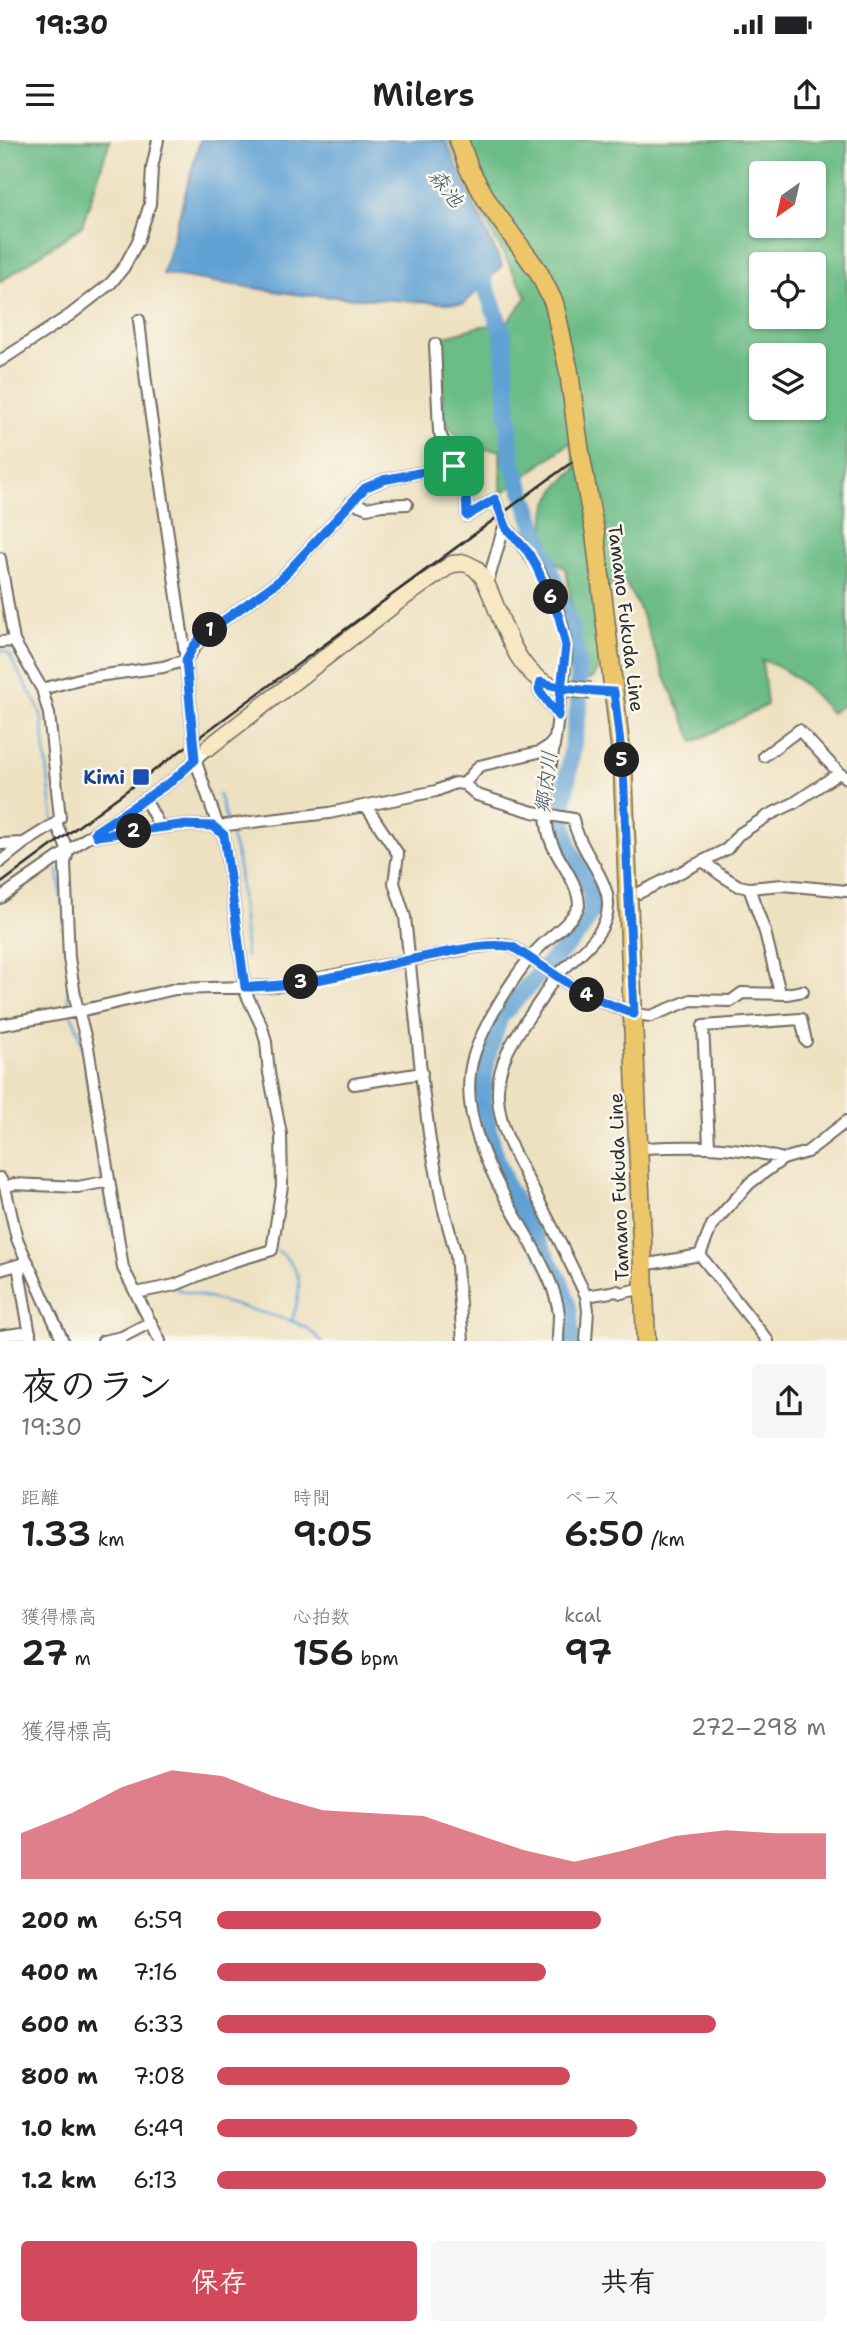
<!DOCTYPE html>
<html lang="ja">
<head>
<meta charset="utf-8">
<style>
	:root { --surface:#fff; --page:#f6f6f6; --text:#202124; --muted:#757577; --accent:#d1495b }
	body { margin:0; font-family:"Shantell Sans","Klee One",sans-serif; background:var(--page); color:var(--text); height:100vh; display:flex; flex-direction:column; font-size:26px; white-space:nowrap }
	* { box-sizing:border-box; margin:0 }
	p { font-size:23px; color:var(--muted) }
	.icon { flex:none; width:38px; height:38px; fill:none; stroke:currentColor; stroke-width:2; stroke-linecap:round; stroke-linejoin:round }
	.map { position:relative; height:1201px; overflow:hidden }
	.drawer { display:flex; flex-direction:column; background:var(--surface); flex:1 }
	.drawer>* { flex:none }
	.needle { width:46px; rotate:214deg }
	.fabs { position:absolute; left:749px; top:21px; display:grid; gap:14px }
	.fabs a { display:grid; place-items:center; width:77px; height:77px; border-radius:7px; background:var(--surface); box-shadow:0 2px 5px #0004; font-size:35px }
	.pin { position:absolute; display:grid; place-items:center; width:60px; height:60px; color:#fff; margin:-30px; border-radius:14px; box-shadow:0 4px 10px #0006 }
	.km { position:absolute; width:35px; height:35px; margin:-18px; border-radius:50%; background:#222; color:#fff; font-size:19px; line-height:35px; text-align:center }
	.round { display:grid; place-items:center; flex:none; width:74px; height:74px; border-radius:7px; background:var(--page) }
	.headline { display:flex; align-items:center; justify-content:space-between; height:119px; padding:0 21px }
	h1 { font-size:38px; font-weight:600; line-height:52px }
	.metrics { display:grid; grid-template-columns:repeat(3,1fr); gap:10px; height:119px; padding:7px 21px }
	.metrics div { display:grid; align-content:center }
	.metrics b { font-size:35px; font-weight:600 }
	.metrics small { font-size:19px; font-weight:400 }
	.metrics p { font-size:19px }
	.chart { height:196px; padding:14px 21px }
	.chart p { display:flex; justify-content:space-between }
	.chart svg { width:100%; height:126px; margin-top:7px; fill:var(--accent); opacity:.7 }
	.cta { display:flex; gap:14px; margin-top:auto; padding:14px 21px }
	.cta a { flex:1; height:80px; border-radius:7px; background:var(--accent); color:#fff; font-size:28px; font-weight:600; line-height:80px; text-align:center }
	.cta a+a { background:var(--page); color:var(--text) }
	ul { padding:0 21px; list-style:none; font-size:23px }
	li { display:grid; grid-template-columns:112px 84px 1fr; align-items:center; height:52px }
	li i { height:18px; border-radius:9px; background:var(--accent) }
	.status { display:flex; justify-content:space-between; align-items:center; height:49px; padding:0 35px; background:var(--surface); direction:ltr }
	.status svg { height:19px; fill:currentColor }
	header { display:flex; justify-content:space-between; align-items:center; height:91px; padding:0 21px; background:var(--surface); font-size:32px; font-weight:600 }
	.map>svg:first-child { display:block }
</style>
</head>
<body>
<div class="status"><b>19:30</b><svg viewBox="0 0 49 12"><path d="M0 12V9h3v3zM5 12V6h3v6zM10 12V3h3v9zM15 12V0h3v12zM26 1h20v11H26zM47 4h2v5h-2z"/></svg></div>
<header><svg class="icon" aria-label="menu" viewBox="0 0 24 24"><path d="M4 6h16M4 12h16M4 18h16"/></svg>Milers<svg class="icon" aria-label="share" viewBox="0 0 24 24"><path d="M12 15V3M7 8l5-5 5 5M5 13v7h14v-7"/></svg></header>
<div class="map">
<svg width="847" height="1201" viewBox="0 0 847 1201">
	<rect width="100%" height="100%" fill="#fbf7ec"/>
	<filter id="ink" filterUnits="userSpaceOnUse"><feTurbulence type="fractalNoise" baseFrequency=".0143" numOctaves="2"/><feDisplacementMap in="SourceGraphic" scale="14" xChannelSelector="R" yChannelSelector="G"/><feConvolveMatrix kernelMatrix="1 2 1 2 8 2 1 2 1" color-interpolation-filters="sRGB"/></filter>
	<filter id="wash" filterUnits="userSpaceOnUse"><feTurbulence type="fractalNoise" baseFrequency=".00686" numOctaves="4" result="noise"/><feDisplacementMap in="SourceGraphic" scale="28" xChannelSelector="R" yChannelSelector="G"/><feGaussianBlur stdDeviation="1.57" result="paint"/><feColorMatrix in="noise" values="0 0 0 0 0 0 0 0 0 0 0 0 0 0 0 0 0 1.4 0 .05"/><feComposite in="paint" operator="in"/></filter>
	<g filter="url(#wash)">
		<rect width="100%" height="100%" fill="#eee1c1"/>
		<path fill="#6cbc87" stroke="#4c7459" stroke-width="2" fill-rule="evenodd" d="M 0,0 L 110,0 L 82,86 L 0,142 Z
			M 449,0 L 847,0 L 847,562 L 831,573 C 810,550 793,530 762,520 L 767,565 L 694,602 L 665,537 L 639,468 L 626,443 L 595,449 C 597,477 608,513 593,538 L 584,540 L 566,430 C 562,426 556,422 553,418 C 545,406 542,377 548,363 C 553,349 566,339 576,328 L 571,302 L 501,354 L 500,310 L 468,308 L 443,280 L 442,197 L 481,186 L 505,185 L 527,157 L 491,91 ZM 761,33 L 814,33 L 814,86 L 761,86 ZM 761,124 L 814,124 L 814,177 L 761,177 ZM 761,215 L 814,215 L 814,268 L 761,268 Z"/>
		<path fill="#61a1d4" stroke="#466680" stroke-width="2" d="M 200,0 L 445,0 L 502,126 L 464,164 L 300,155 L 163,134 Z"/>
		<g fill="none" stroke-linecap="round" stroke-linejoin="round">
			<path stroke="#61a1d4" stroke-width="2.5" d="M 0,510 L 9,513 C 18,535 32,552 41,574 L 53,679
				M 219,655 L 226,679
				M 231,697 L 238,720 L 246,817
				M 58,729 L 62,764
				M 68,840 L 69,868
				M 71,875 L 77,887 L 82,905 L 102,1039
				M 103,1046 L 112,1091
				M 277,1110 C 306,1132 301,1149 292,1181
				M 176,1149 L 292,1181 L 307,1188 L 322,1201"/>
			<path stroke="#61a1d4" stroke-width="18" d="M 477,122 L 503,195 L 511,318 L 572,493 L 578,525 L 579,566 L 564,659 L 563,680 L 569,708 L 590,748 L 592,771 L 579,792 L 500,876 L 487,917 L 483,947 L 484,966 L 493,1009 L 506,1046 L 562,1146 L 569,1171 L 571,1201"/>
		</g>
	</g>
	<g filter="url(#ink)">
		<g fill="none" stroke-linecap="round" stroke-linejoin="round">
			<defs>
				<path id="street" d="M 139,180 L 146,242 L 186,520 L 195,619 L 218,686
					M 0,221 L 70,175 L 111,143 L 124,127 L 138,101 L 150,64 L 152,28 L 158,0
					M 454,326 L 466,353 L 467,376 L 495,359 L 507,389
					M 351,362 L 367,368 L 382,365 L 407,364
					M 0,418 L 14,501 L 42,549 L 49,574 L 60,678 L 56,683 L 24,703 L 0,704
					M 487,445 L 503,390 L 507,389 C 535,415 562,466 566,505 C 568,525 560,555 558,576
					M 0,502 L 14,501
					M 42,549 L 83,538 L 163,527 L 186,520 L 203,495 L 279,441 L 365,348 L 383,340 L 454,326 L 439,291 L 435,204
					M 555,599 C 551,628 542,662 548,691 C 553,718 579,739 579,766 C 569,786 549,796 535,812 C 514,835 485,883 475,912 C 453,974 497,1044 527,1096 C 540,1120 556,1147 559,1174 C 559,1183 558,1192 558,1201
					M 209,607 L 172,641 L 95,692 L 97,696 L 180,685 L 218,686 L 329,673 L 436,651 L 455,643 L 464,644 L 477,655 L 533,672 L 573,679 C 579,709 607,737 608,762 C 610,793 578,815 558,834 C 551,842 546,852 540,861 C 520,890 496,919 498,956 C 499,994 525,1032 541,1065 C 557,1095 571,1125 586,1156 L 588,1170 L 586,1201
					M 764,616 L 799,590 L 839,633 L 847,638
					M 464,644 L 479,626 L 539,612 L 549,606 L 555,599 L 558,576 L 539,550 L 541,542
					M 145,659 L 160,687
					M 366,666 L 398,714 L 394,743 L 405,777 L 422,941 L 430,1001 L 443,1067 L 456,1115 L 463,1201
					M 56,683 L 68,711 L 65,723 L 69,818 L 76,862 L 88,907 L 123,1128 L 160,1201
					M 213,686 L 224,695 L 245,847
					M 703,721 L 721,735 L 739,746 L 749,748 L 783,745 L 847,751
					M 0,722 L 24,703
					M 749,748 L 765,792 L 780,853
					M 639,753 L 727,709 L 738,695 L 769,675 L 794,663 L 839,633
					M 0,758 L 95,692
					M 0,885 L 84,870 L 175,849 L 279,846 L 476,807 L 500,804 L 513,807 L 584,854 L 633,874 L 651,876 L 691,860 L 731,861 L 742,853 L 787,854 L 803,851
					M 354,944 L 422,933
					M 709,1005 L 703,886 L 801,879 L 806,901
					M 639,1008 C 690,1006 733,1004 783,1019
					M 0,1038 L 5,1047 L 17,1099 L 63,1201
					M 5,1047 L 14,1044 L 78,1047 L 109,1041
					M 700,1115 L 712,1085 L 750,1043 L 783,1019 L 807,1012 L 847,981
					M 700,1115 L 768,1201
					M 643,1125 L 700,1115
					M 0,1130 L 28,1122 L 19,1131 L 31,1201
					M 136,1153 L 175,1145 L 231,1122 L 272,1110 L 282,1046 L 281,994 L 269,933 L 266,902 L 262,887 L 243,847
					M 586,1156 L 617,1151 L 621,1153 L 644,1148
					M 0,1196 L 30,1192
					M 103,1201 L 122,1197 L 151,1182"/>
				<path id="secondary" d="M 209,607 L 400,460 L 452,424 L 465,423 L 475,428 L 483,437 C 503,475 511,532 554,547"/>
				<path id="primary" d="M 459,0 L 469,29 L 489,64 L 538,131 L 554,163 L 569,232 L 580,313 L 595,393 L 623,629 L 646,1201"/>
			</defs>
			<use href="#street" stroke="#6f6b60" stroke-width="14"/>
			<use href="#secondary" stroke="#6f6b60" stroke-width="19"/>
			<use href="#primary" stroke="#6f6b60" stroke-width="21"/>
			<use href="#street" stroke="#fff" stroke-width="10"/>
			<use href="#secondary" stroke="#f7e8c3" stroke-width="16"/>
			<use href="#primary" stroke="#ecc669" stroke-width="18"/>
			<path stroke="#2b2b2b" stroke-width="2.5" d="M 0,744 L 572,322"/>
			<defs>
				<path id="secondary-bridge" d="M 554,547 L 591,551"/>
			</defs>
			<use href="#secondary-bridge" stroke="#6f6b60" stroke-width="19" stroke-linecap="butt"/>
			<use href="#secondary-bridge" stroke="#f7e8c3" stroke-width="16"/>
		</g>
	</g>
	<g fill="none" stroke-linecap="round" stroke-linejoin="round" filter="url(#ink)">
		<defs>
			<path id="route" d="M 454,326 L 383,340 L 365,348 L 279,441 L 203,495 L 193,507 L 186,520 L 195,620 L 172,641 L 95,692 L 97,696 L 180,685 L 213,686 L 224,695 L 245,847 C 308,847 371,827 433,815 C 459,810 487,802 513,807 L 584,854 L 634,874 L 623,629 L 614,552 C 590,551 564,550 541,542 L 539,550 L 558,576 L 566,506 L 559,477 L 536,426 L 528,412 L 507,389 L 495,359 L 467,376 L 466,353 L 454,326"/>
		</defs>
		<use href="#route" stroke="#fff" stroke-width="14"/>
		<use href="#route" stroke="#1a73e8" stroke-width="9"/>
	</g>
	<rect fill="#1a4fb4" stroke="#fbf7ec" stroke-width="2.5" x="132" y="628" width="18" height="18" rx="3.5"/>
	<g text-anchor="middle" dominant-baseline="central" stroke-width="5" stroke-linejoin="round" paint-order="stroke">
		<g font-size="19" fill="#2b2b2b" stroke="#fbf7ec">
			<text transform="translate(626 478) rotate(83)">Tamano Fukuda Line</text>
			<text transform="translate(619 1047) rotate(-92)">Tamano Fukuda Line</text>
		</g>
		<g font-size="19" font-weight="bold" fill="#164399" stroke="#fbf7ec" text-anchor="end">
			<text x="125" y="637">Kimi</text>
		</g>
		<g font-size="21" font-style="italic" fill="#415a6f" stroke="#fbf7ec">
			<text transform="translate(446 48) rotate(51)">森池</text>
			<text transform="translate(546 642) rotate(-83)">郷内川</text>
		</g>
	</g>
</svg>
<div class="fabs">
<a><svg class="needle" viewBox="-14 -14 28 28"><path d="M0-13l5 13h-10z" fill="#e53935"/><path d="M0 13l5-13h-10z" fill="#757577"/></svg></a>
<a><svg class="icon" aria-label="locate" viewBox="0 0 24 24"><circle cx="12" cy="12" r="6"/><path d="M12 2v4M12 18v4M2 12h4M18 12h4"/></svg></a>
<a><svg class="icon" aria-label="layers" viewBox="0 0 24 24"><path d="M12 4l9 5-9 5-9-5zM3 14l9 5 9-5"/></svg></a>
</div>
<div class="pin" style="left:454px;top:326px;background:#1e9e55"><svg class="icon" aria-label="arrive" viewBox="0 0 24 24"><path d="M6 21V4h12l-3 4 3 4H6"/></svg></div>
<b class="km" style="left:210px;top:490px">1</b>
<b class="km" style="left:134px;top:691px">2</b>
<b class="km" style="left:301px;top:842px">3</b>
<b class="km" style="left:587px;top:855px">4</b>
<b class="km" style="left:622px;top:620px">5</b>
<b class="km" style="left:551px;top:457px">6</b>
</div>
<section class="drawer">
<div class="headline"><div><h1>夜のラン</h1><p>19:30</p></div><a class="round"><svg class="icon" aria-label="share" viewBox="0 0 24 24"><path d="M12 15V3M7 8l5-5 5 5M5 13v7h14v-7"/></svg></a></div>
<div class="metrics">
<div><p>距離</p><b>1.33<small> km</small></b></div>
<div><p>時間</p><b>9:05</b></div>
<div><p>ペース</p><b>6:50<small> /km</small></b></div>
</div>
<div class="metrics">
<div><p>獲得標高</p><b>27<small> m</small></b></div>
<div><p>心拍数</p><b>156<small> bpm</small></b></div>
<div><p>kcal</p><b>97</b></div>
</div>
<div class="chart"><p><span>獲得標高</span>272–298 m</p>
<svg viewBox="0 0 160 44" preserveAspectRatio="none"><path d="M0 44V28L10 21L20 12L30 6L40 8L50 15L60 20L70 21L80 22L90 28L100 34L110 38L120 34L130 29L140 27L150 28L160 28V44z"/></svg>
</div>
<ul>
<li><b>200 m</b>6:59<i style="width:63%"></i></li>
<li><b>400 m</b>7:16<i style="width:54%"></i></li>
<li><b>600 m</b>6:33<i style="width:82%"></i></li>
<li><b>800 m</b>7:08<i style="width:58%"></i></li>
<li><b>1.0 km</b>6:49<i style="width:69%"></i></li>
<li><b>1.2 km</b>6:13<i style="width:100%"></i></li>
</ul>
<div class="cta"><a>保存</a><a>共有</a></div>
</section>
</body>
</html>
